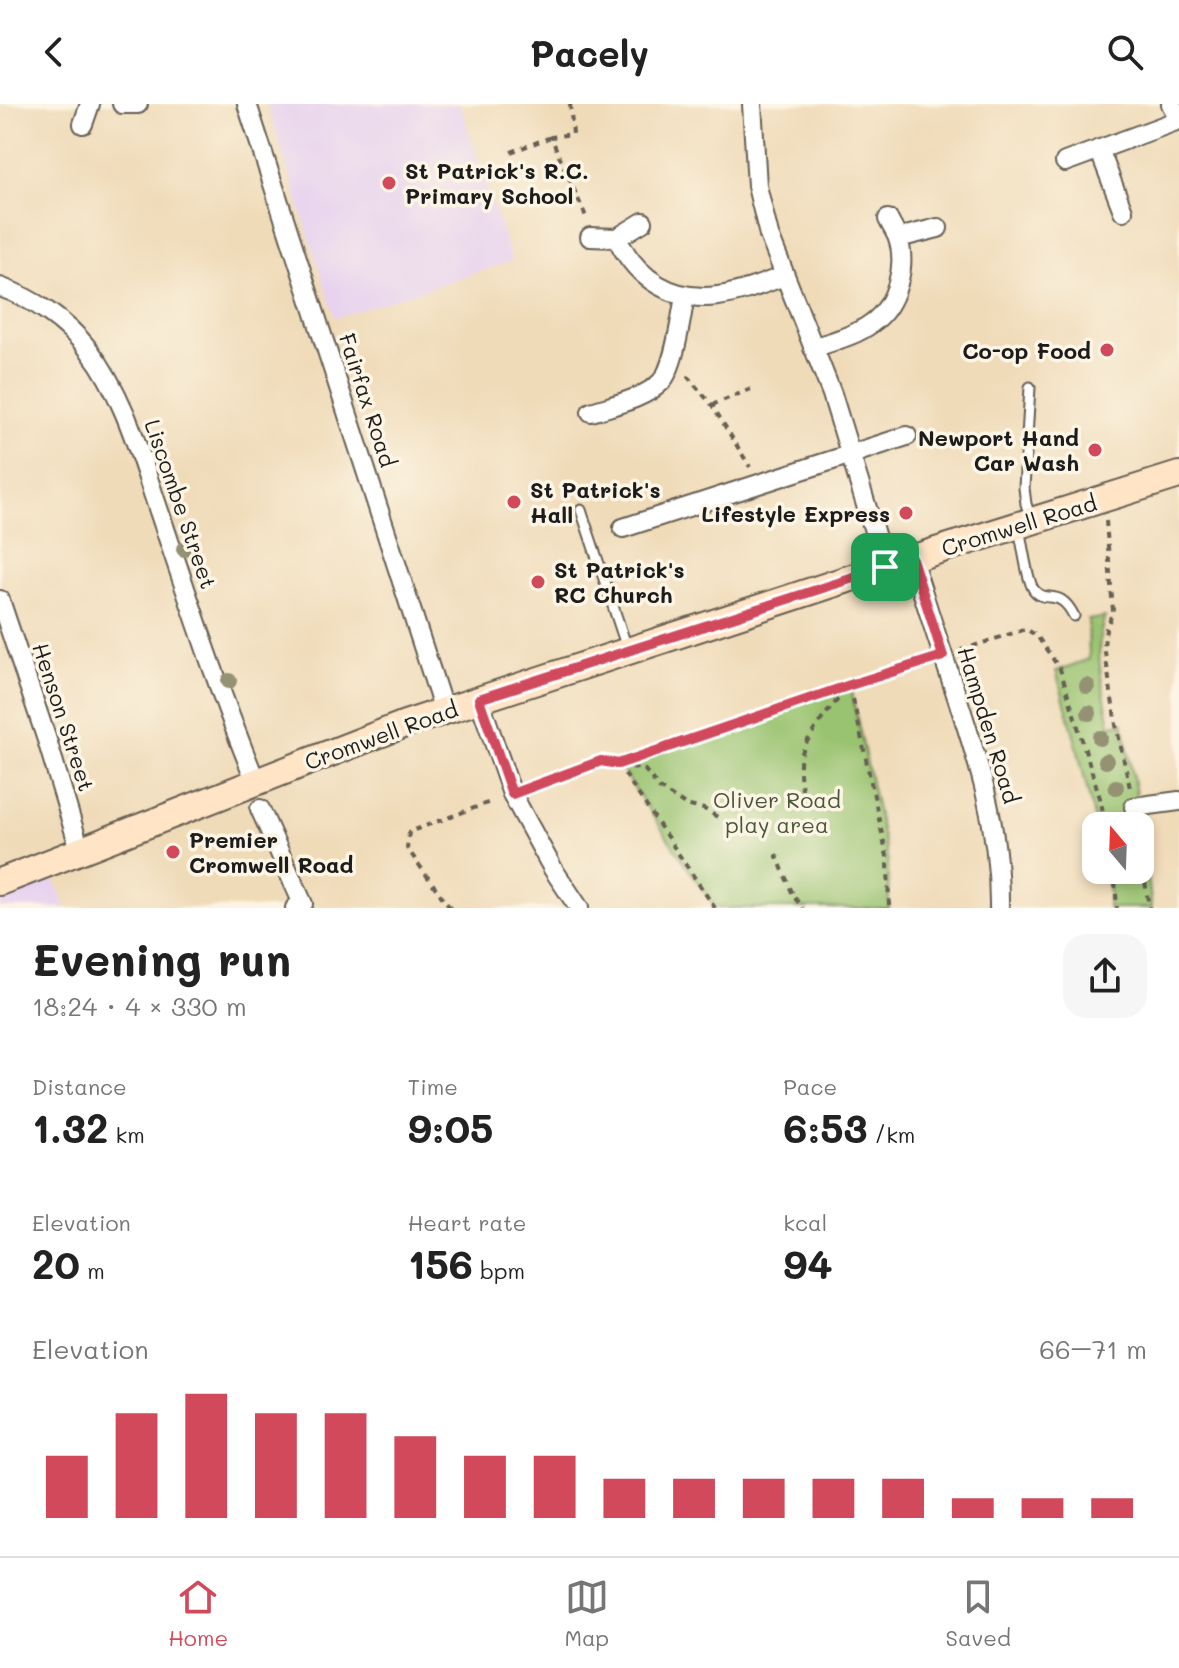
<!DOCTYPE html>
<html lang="en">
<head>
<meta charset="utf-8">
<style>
	:root { --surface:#fff; --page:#f6f6f6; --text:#222; --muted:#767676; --line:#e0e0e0; --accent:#d1495b }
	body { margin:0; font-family:Mali,sans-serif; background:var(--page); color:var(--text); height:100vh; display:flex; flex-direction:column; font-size:30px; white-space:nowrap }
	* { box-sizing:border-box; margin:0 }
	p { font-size:26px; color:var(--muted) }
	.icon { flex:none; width:44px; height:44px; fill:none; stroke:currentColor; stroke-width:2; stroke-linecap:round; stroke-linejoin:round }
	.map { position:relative; height:804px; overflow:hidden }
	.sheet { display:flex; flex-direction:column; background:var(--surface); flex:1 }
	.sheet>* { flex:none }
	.needle { width:52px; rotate:341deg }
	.controls { position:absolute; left:1082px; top:708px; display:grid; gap:16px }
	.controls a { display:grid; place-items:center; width:72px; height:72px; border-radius:16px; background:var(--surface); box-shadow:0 4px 12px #0003; font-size:40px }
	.pin { position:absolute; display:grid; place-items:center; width:68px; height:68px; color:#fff; margin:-34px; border-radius:16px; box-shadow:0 4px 12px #0006 }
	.round { display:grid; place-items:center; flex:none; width:84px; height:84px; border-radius:24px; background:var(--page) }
	.overview { display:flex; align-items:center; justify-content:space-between; height:136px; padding:0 32px }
	h1 { font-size:44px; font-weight:800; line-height:60px }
	.stats { display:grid; grid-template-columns:repeat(3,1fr); gap:12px; height:136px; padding:8px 32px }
	.stats div { display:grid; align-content:center }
	.stats b { font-size:40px; font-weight:800 }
	.stats small { font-size:22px; font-weight:400 }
	.stats p { font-size:22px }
	.chart { height:224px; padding:16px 32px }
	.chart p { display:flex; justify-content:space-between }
	.chart svg { width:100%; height:144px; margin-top:8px; stroke:var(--accent); stroke-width:6 }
	header { display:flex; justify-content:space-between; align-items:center; height:104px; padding:0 32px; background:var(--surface); font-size:36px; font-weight:800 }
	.dock { display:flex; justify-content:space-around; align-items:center; height:112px; border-top:2px solid var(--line); background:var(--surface); font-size:22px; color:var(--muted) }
	.dock a { display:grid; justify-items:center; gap:4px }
	.dock .current { color:var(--accent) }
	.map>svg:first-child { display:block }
</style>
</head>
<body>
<header><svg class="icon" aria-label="back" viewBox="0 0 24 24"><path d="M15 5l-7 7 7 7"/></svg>Pacely<svg class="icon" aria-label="search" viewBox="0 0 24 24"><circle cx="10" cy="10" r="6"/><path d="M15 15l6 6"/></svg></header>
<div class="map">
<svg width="1179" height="804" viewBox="0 0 1179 804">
	<rect width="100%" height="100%" fill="#fcf5e5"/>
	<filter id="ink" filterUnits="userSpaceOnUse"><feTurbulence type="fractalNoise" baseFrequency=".0125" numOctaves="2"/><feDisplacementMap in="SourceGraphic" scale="16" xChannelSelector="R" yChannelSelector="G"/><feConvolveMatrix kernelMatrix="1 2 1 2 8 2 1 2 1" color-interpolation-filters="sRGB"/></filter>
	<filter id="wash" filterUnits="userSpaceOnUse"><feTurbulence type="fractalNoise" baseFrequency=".006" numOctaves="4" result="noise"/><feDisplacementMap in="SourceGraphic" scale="32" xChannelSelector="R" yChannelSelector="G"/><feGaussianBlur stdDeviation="1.8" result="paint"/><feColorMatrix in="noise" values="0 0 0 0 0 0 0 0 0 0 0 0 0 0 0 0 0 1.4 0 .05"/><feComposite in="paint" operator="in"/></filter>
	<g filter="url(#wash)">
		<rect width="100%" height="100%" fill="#f0dbb9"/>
		<path fill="#e7d2ef" d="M 267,0 L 460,0 L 512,157 L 335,214 Z
			M 48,760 L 66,804 L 0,804 L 0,778 Z"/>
		<path fill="#99c36f" stroke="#5a7046" stroke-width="2" d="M 1105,513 C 1092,547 1104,585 1110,621 L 1123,619 L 1140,711 L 1152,804 L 1108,804 L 1109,789 L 1105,766 L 1140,766 L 1140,722 L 1096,722 L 1074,631 L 1056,567 L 1089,555 L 1088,516 Z
			M 850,581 L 888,757 L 889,804 L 715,804 L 618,660 Z"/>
	</g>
	<g filter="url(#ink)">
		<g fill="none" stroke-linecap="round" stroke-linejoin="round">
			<defs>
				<path id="lane" d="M 1030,283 L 1024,384 L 1026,400 L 1031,414
					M 581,406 L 627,544
					M 1019,424 C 1022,437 1027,477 1034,486 C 1046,501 1059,482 1074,512
					M 850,581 L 943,552"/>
				<path id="street" d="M 122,0 L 138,0
					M 247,0 L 444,607
					M 752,0 L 757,82 L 769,131 L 832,290 L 885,463
					M 1171,0 L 1179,15
					M 83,20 L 90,0
					M 1099,45 L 1123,107
					M 1065,58 L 1179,16
					M 590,133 L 617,134 C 637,175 672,198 718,192 C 740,189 763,180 784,172
					M 617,134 L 643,118
					M 898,134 L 938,124
					M 0,183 C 34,195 66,217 89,246 C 126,294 141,356 161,413 C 191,502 220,591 256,678
					M 813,244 C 833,237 855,232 872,219 C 897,201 908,160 897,132 C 894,126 891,121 888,115
					M 591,308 C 613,301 644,295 661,278 C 675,263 681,213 685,192
					M 623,424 L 907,332
					M 912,455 C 924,492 935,529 948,566 C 975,647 1000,717 999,804
					M 0,496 L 47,636 L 80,746
					M 479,595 L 512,690 L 553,765 L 579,804
					M 1134,703 L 1179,697
					M 260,705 L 303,800 L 295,804"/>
				<path id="secondary" d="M 0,778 L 405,620 L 885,463 L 1179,371"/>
			</defs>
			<use href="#lane" stroke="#665f53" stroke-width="13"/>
			<use href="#street" stroke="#665f53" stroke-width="22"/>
			<use href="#secondary" stroke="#665f53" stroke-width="30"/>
			<path stroke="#665f53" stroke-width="4" stroke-dasharray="6 6" stroke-linecap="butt" d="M 570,0 L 573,30 L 551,33 L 587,115
				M 511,48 L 551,33
				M 687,272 L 712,301 L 750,363
				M 712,301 L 751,285
				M 1106,417 L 1113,507 L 1106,525 L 1104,542 L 1116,621 L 1130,684
				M 961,546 L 1026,525 L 1037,532 L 1060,565 L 1100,694 L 1106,722
				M 853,595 L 888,757 L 889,804
				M 618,660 L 715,804
				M 620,661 L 645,666 L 659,684 L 685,701 L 704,705 L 721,715
				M 531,683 L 601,657 L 618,660 L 837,586
				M 802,686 C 800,673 798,658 803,646 C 809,631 829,605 841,592
				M 1140,743 L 1149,804
				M 776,750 L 794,793 L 803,804
				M 1114,766 L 1117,804
				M 450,804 L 407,744 L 409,728 L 493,697"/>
			<use href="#lane" stroke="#fff" stroke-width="9"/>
			<use href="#street" stroke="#fff" stroke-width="18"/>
			<use href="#secondary" stroke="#ffe4c6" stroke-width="26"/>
		</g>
		<g fill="#949273">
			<circle cx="184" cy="445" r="8"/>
			<circle cx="229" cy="577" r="8"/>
			<circle cx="1087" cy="582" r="8"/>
			<circle cx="1089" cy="609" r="8"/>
			<circle cx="1100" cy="634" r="8"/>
			<circle cx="1106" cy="657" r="8"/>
			<circle cx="1116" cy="683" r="8"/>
		</g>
	</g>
	<g fill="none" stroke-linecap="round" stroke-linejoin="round" filter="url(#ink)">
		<defs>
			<path id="route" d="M 912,455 L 943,552 L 850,581 L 618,660 L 601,657 L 512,690 L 479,595 Z"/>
		</defs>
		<use href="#route" stroke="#fff" stroke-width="16"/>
		<use href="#route" stroke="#d1495b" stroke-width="10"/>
	</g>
	<g fill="#d1495b" stroke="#fcf5e5" stroke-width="3">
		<circle cx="389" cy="79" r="8"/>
		<circle cx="1107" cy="246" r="8"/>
		<circle cx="1095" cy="346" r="8"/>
		<circle cx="514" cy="398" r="8"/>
		<circle cx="906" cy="409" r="8"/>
		<circle cx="538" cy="478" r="8"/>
		<circle cx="173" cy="748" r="8"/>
	</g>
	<g text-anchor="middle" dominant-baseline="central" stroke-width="7" stroke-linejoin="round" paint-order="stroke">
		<g font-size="22" font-weight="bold" fill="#1c1c1c" stroke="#fcf5e5" text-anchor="start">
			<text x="405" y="66">St Patrick's R.C.<tspan x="405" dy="25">Primary School</tspan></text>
			<text x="1091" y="246" text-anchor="end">Co-op Food</text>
			<text x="1079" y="333" text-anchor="end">Newport Hand<tspan x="1079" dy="25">Car Wash</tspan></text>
			<text x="530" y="385">St Patrick's<tspan x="530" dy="25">Hall</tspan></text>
			<text x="890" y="409" text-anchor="end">Lifestyle Express</text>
			<text x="554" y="465">St Patrick's<tspan x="554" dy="25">RC Church</tspan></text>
			<text x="189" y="735">Premier<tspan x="189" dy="25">Cromwell Road</tspan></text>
		</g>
		<g font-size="22" fill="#1c1c1c" stroke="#fcf5e5">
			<text transform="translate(368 296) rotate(72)">Fairfax Road</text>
			<text transform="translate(181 400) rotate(71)">Liscombe Street</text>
			<text transform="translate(1019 421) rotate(-17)">Cromwell Road</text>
			<text transform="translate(64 613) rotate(72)">Henson Street</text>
			<text transform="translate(989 621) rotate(73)">Hampden Road</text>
			<text transform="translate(381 631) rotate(-20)">Cromwell Road</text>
		</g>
		<g font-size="22" fill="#485639" stroke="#fcf5e5">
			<text x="777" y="695">Oliver Road<tspan x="777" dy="25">play area</tspan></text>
		</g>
	</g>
</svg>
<div class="controls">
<a><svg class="needle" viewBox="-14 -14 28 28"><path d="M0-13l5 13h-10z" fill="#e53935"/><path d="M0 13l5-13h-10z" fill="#767676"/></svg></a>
</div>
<div class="pin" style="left:885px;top:463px;background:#1e9e55"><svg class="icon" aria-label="arrive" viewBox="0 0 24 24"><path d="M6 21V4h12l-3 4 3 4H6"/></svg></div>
</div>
<section class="sheet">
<div class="overview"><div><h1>Evening run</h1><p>18:24 · 4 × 330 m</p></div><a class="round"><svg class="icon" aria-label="share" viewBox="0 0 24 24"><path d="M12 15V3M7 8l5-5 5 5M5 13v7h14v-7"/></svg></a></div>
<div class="stats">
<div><p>Distance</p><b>1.32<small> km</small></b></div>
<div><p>Time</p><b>9:05</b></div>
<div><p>Pace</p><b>6:53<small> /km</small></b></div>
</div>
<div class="stats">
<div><p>Elevation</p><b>20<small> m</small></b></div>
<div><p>Heart rate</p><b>156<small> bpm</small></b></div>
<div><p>kcal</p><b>94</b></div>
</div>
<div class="chart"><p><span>Elevation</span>66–71 m</p>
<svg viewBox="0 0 160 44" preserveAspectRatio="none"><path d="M5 44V25M15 44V12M25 44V6M35 44V12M45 44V12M55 44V19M65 44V25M75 44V25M85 44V32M95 44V32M105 44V32M115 44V32M125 44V32M135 44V38M145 44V38M155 44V38"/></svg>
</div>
</section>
<nav class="dock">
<a class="current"><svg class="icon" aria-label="home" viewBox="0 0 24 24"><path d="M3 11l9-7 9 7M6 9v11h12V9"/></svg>Home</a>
<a><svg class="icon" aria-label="map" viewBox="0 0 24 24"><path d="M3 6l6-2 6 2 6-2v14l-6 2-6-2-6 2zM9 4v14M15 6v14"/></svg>Map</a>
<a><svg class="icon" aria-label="saved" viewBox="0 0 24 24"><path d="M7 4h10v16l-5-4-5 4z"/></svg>Saved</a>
</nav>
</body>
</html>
